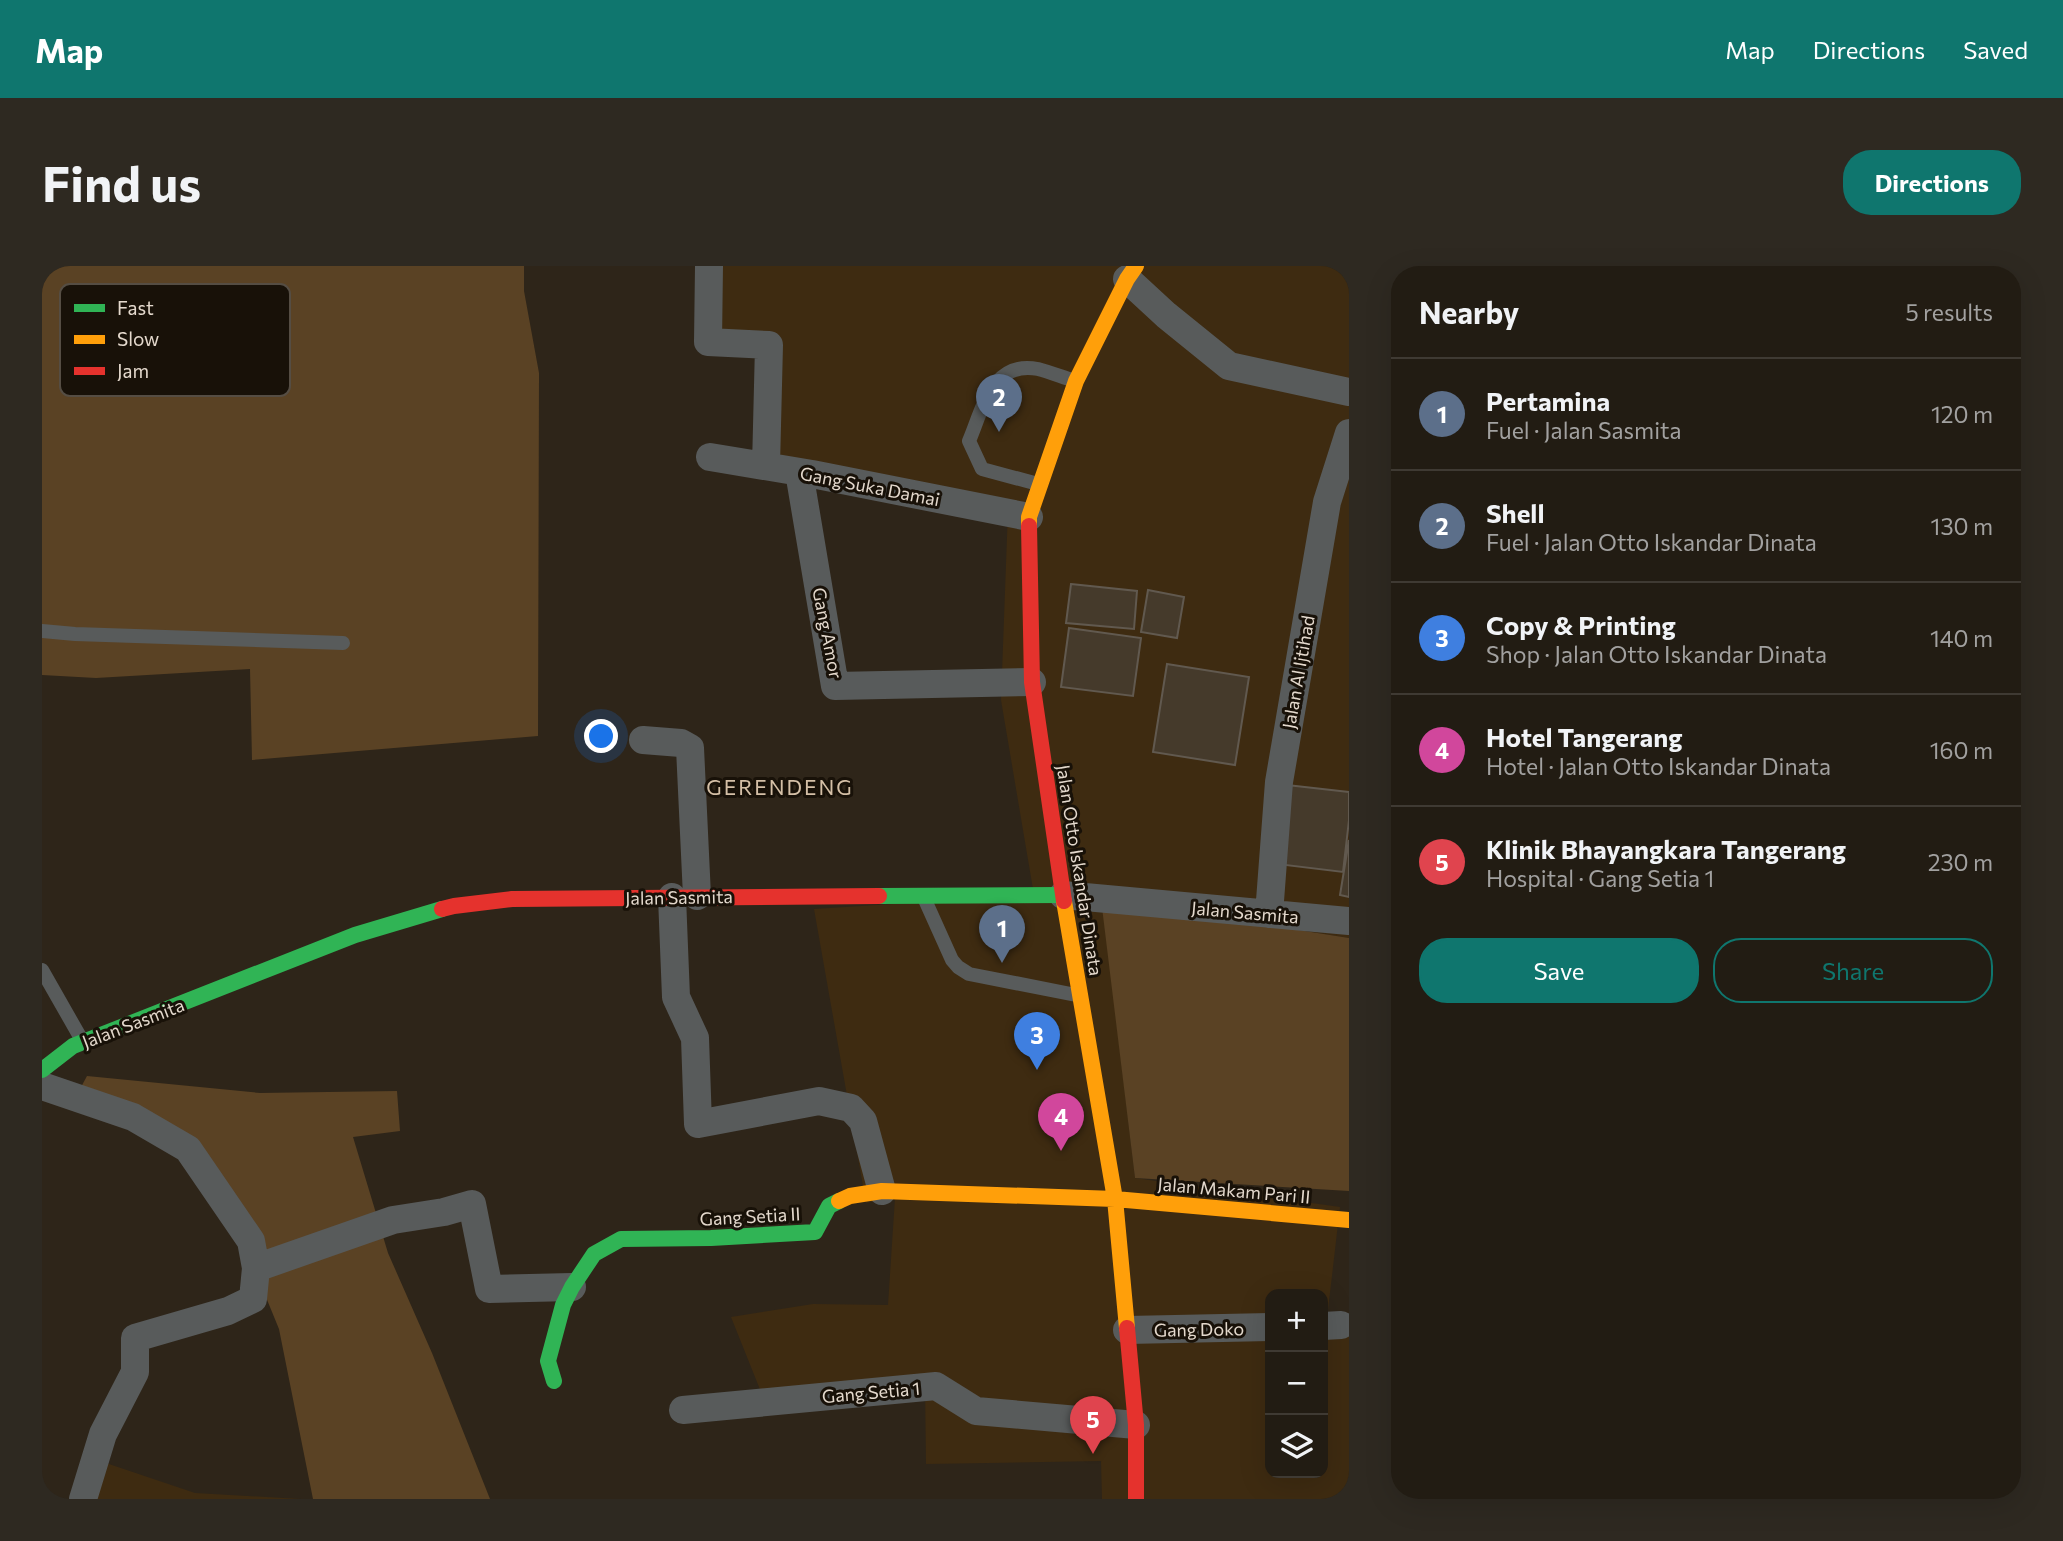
<!DOCTYPE html>
<html lang="en">
<head>
<meta charset="utf-8">
<style>
  :root { --surface:#221c13; --page:#2e2921; --text:#f1f3f6; --muted:#a2a1a0; --line:#3f3a33; --accent:#0f766e }
  body { margin:0; font-family:Commissioner,sans-serif; background:var(--page); color:var(--text) }
  .controls { position:absolute; right:21px; bottom:21px; display:grid; overflow:hidden; border-radius:14px; box-shadow:0 7px 28px #0002 }
  .controls button { width:63px; height:63px; display:grid; place-items:center; padding:0; border:0; border-bottom:2px solid var(--line); background:var(--surface); color:var(--text); font:35px sans-serif }
  .you { position:absolute; left:560px; top:471px; width:24px; height:24px; margin:-18px; border:5px solid #fff; border-radius:50%; background:#1a73e8; box-shadow:0 0 0 10px #1a73e833 }
  .badge { display:grid; place-items:center; width:46px; height:46px; border-radius:50%; background:var(--accent); color:#fff; font-size:23px; font-weight:700 }
  .pin { position:absolute; translate:-50% -58px; filter:drop-shadow(0 2px 4px #0008) }
  .pin::after { content:''; position:absolute; top:37px; width:24px; height:21px; background:inherit; clip-path:polygon(0 0,100% 0,50% 100%) }
  .list { margin:0; padding:0; list-style:none }
  h2 { display:flex; justify-content:space-between; align-items:center; height:91px; margin:0; padding:0 28px; font-size:30px }
  h2 small { font-size:23px; font-weight:400; color:var(--muted) }
  .list li { display:grid; grid-template-columns:46px 1fr auto; gap:21px; align-items:center; box-sizing:border-box; height:112px; padding:0 28px; border-top:2px solid var(--line) }
  .list b { display:block; font-size:26px; white-space:nowrap }
  .list p { margin:0; font-size:23px; white-space:nowrap; color:var(--muted) }
  .list em { font-size:23px; font-style:normal; color:var(--muted) }
  .actions { display:flex; gap:14px; padding:21px 28px }
  .actions a { flex:1; padding:16px 0; border:2px solid var(--accent); border-radius:28px; text-align:center; font-size:24px; color:var(--accent) }
  .actions .main { background:var(--accent); color:#fff }
  .icon { flex:none; width:38px; height:38px; fill:none; stroke:currentColor; stroke-width:2; stroke-linecap:round; stroke-linejoin:round }
  .map { position:relative; flex:none; width:1307px; height:1233px; overflow:hidden; border-radius:28px }
  header { display:flex; align-items:center; gap:42px; box-sizing:border-box; height:98px; padding:0 35px; background:var(--accent); color:#fff }
  header strong { font-size:33px }
  nav { display:flex; gap:38px; margin-inline-start:auto; font-size:24px }
  .intro { display:flex; align-items:center; justify-content:space-between; box-sizing:border-box; height:168px; padding:0 42px }
  h1 { margin:0; font-size:49px }
  .button { padding:18px 32px; border-radius:28px; background:var(--accent); color:#fff; font-size:24px; font-weight:700 }
  main { display:flex; gap:42px; padding:0 42px }
  aside { flex:1; background:var(--surface); border-radius:28px; box-shadow:0 7px 28px #0002 }
  .map>svg:first-child { display:block }
</style>
</head>
<body>
<header>
<strong>Map</strong>
<nav><a>Map</a><a>Directions</a><a>Saved</a></nav>
</header>
<div class="intro"><h1>Find us</h1><a class="button">Directions</a></div>
<main>
<div class="map">
<svg width="1307" height="1233" viewBox="0 0 1307 1233">
  <rect width="100%" height="100%" fill="#2e2519"/>
  <path fill="#3e2b11" fill-rule="evenodd" d="M682,0H1307V672L1060,633L1093,912L1298,941L1284,1061L1307,1066V1233H1060L1059,1195L884,1198L883,1118L723,1136L689,1051L771,1038L846,1039L853,932L824,937L772,643L992,629L959,434L966,244L727,199L737,80L670,73L663,3ZM1228,1028H1281V1207H1228Z
    M55,1194L153,1227L259,1233H39Z"/>
  <path fill="#5a4224" d="M0,0H482V25L497,107L496,470L210,494L208,403L54,412L0,409Z
    M1059,633L1307,672V925L1093,912Z
    M45,810L218,827L355,825L358,865L311,871L346,987L390,1087L448,1233H271L237,1063L194,958L145,891L32,834Z"/>
  <path fill="#453a2b" stroke="#61594f" stroke-width="2" d="M1029,318L1095,325L1092,363L1024,357Z
    M1106,324L1142,331L1135,372L1099,366Z
    M1027,362L1099,372L1091,430L1019,421Z
    M1125,398L1207,411L1193,499L1111,486Z
    M1245,519L1307,526V554L1301,606L1235,598Z
    M1307,574V631L1298,629Z"/>
  <g fill="none" stroke-linecap="round" stroke-linejoin="round">
    <path stroke="#585b5b" stroke-width="14" d="M996,218L940,203L927,175C941,142 950,94 996,103C1008,106 1020,111 1033,115
      M0,365L33,368L301,377
      M883,634L910,694L916,701L927,708L1034,729
      M0,704L41,776"/>
    <path stroke="#585b5b" stroke-width="28" d="M667,0L666,76L727,79L724,200
      M1085,13L1124,49L1187,100L1307,126
      M668,191L770,208L987,251
      M757,206L793,420L990,416
      M601,474L639,477L648,482L655,630
      M1021,629L1307,655
      M630,631L634,731L653,772L656,858L777,835L809,842L821,855L840,925
      M1227,648L1237,516L1285,236L1307,167
      M0,820L91,851L146,883L209,975L214,1002L211,1033L186,1045L93,1072V1106L61,1168L41,1233
      M214,1002L351,954L402,946L430,938L447,1023L530,1021
      M1281,1060L1299,1059
      M1085,1064L1228,1061
      M641,1144L894,1120L934,1145L1094,1159"/>
    <path stroke="#30b455" stroke-width="16" d="M837,630L1021,629
      M0,804L31,780L313,669L400,643
      M512,1115L506,1095L521,1039L530,1021L552,988L579,973L669,972L773,966L787,940L797,935"/>
    <path stroke="#ff9f0a" stroke-width="16" d="M987,260V251L1034,115L1085,13L1094,0
      M1022,635L1073,933L1085,1062
      M797,935L808,930L840,925L1073,933L1307,954"/>
    <path stroke="#e5322d" stroke-width="16" d="M987,260L990,416L1022,635
      M400,643L412,640L470,633L837,630
      M1085,1062L1094,1159V1233"/>
  </g>
  <g text-anchor="middle" dominant-baseline="central" stroke-width="6" stroke-linejoin="round" paint-order="stroke">
    <g font-size="18" fill="#e4d9cd" stroke="#181108">
      <text transform="translate(828 220) rotate(11)">Gang Suka Damai</text>
      <text transform="translate(786 367) rotate(79)">Gang Amor</text>
      <text transform="translate(1256 406) rotate(-80)">Jalan Al Ijtihad</text>
      <text transform="translate(1038 604) rotate(81)">Jalan Otto Iskandar Dinata</text>
      <text transform="translate(637 631) rotate(-1)">Jalan Sasmita</text>
      <text transform="translate(1203 646) rotate(5)">Jalan Sasmita</text>
      <text transform="translate(91 757) rotate(-21)">Jalan Sasmita</text>
      <text transform="translate(1192 924) rotate(5)">Jalan Makam Pari II</text>
      <text transform="translate(708 950) rotate(-3)">Gang Setia II</text>
      <text transform="translate(1157 1063) rotate(-1)">Gang Doko</text>
      <text transform="translate(829 1126) rotate(-5)">Gang Setia 1</text>
    </g>
    <g font-size="21" letter-spacing="2" fill="#d4bfa6" stroke="#181108">
      <text x="738" y="520">GERENDENG</text>
    </g>
  </g>
  <rect x="18" y="18" width="230" height="112" rx="10" fill="#181108" stroke="#554d43" stroke-width="2"/>
  <rect x="32" y="38" width="31" height="8" fill="#30b455"/>
  <rect x="32" y="69" width="31" height="9" fill="#ff9f0a"/>
  <rect x="32" y="101" width="31" height="8" fill="#e5322d"/>
  <g font-size="19" fill="#e4d9cd">
    <text x="75" y="49">Fast</text>
    <text x="75" y="80">Slow</text>
    <text x="75" y="112">Jam</text>
  </g>
</svg>
<div class="controls">
<button>+</button>
<button>−</button>
<button><svg class="icon" aria-label="layers" viewBox="0 0 24 24"><path d="M12 4l9 5-9 5-9-5zM3 14l9 5 9-5"/></svg></button>
</div>
<div class="you"></div>
<div class="pin badge" style="left:960px;top:697px;background:#5c6f8a">1</div>
<div class="pin badge" style="left:957px;top:166px;background:#5c6f8a">2</div>
<div class="pin badge" style="left:995px;top:804px;background:#3f7fe0">3</div>
<div class="pin badge" style="left:1019px;top:885px;background:#d1479c">4</div>
<div class="pin badge" style="left:1051px;top:1188px;background:#e0444e">5</div>
</div>
<aside>
<h2>Nearby<small>5 results</small></h2>
<ul class="list">
<li><span class="badge" style="background:#5c6f8a">1</span><div><b>Pertamina</b><p>Fuel · Jalan Sasmita</p></div><em>120 m</em></li>
<li><span class="badge" style="background:#5c6f8a">2</span><div><b>Shell</b><p>Fuel · Jalan Otto Iskandar Dinata</p></div><em>130 m</em></li>
<li><span class="badge" style="background:#3f7fe0">3</span><div><b>Copy &amp; Printing</b><p>Shop · Jalan Otto Iskandar Dinata</p></div><em>140 m</em></li>
<li><span class="badge" style="background:#d1479c">4</span><div><b>Hotel Tangerang</b><p>Hotel · Jalan Otto Iskandar Dinata</p></div><em>160 m</em></li>
<li><span class="badge" style="background:#e0444e">5</span><div><b>Klinik Bhayangkara Tangerang</b><p>Hospital · Gang Setia 1</p></div><em>230 m</em></li>
</ul>
<div class="actions"><a class="main">Save</a><a>Share</a></div>
</aside>
</main>
</body>
</html>
